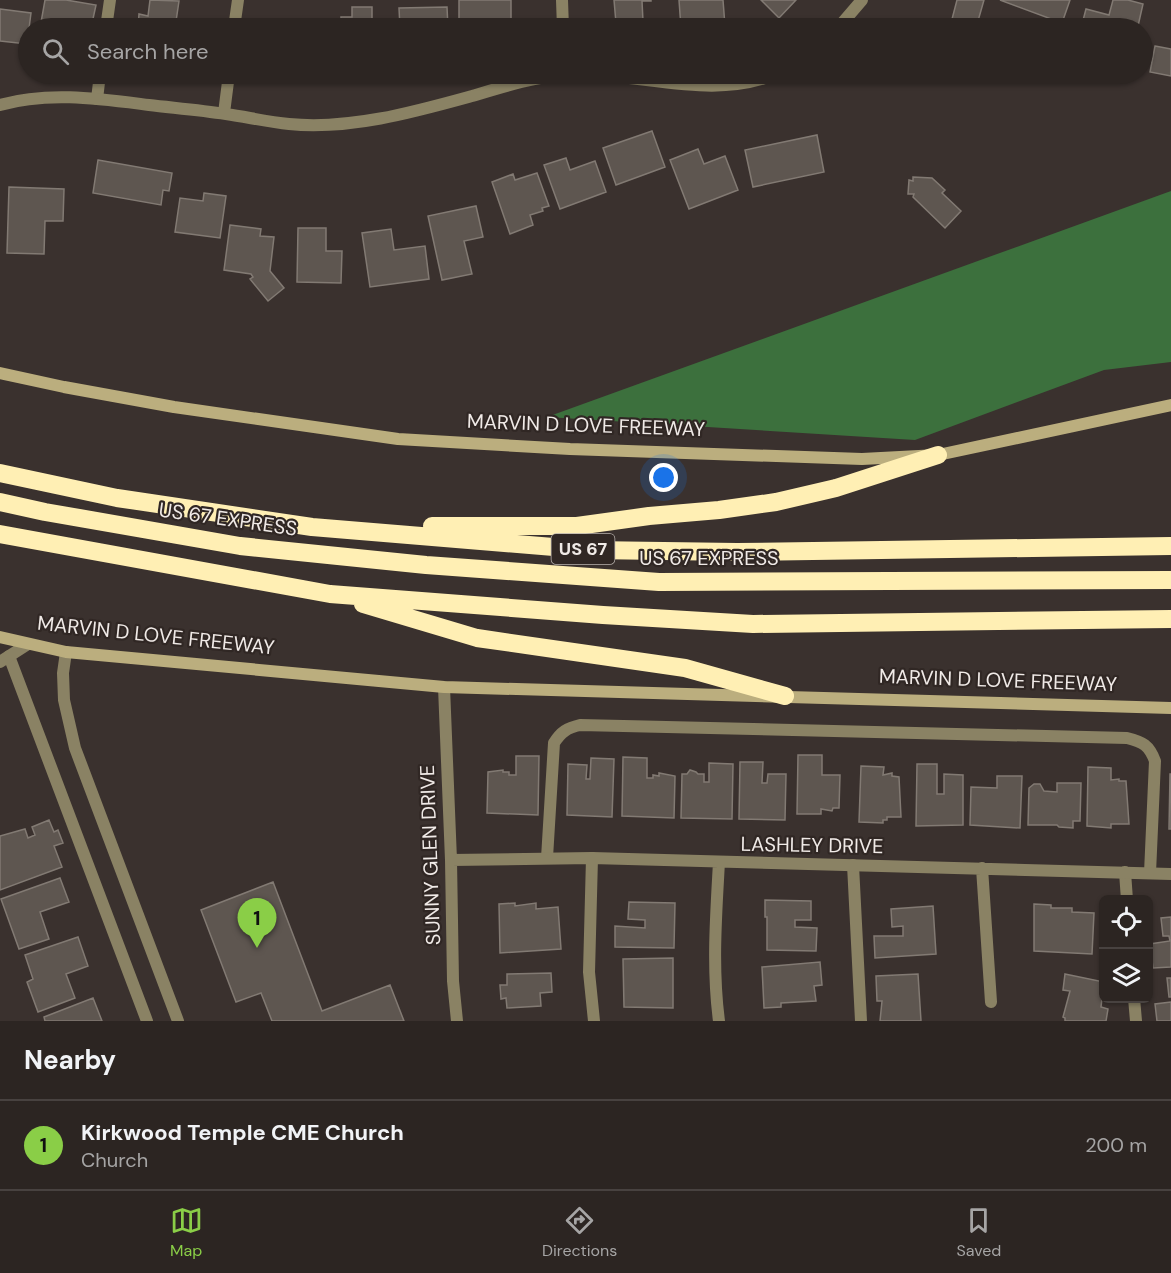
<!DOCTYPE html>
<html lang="en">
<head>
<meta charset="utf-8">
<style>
  :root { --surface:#2c2522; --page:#38312f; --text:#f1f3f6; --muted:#a6a5a5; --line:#484240; --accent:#8ace47 }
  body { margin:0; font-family:"DM Sans",sans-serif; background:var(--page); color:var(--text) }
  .controls { position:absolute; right:18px; bottom:18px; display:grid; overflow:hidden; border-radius:9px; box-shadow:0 2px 4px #0004 }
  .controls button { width:54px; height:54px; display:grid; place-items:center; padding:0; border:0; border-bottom:2px solid var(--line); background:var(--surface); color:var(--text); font:30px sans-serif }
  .you { position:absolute; left:664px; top:478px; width:21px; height:21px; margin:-15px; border:4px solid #fff; border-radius:50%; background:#1a73e8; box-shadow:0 0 0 9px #1a73e833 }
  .badge { display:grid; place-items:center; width:39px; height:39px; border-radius:50%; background:var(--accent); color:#111; font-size:20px; font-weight:700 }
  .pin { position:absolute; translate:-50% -50px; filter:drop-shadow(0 2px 3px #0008) }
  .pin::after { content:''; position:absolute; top:32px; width:21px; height:18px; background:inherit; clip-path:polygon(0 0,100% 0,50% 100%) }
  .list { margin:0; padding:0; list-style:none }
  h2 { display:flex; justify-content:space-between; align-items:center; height:78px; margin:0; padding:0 24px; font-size:26px }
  h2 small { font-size:20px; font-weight:400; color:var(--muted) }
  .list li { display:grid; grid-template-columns:39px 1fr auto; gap:18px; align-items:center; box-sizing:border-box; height:90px; padding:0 24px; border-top:2px solid var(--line) }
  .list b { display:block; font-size:22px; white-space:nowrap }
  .list p { margin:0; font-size:20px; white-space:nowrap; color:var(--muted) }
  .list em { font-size:20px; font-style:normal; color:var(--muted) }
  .icon { flex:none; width:33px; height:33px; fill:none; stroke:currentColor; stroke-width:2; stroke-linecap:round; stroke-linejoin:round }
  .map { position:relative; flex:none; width:1171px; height:1021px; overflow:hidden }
  .search { position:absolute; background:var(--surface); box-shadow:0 2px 4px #0004; left:18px; right:18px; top:18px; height:66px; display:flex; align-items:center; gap:15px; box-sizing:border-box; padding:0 21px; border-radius:33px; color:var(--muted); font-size:22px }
  .sheet { height:168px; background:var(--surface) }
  nav { display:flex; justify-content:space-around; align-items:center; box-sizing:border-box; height:84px; border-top:2px solid var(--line); background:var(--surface); font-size:16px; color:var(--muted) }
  nav a { display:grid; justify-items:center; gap:3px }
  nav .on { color:var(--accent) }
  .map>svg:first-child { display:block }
</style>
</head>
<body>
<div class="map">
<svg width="1171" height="1021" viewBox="0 0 1171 1021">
  <rect width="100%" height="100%" fill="#3a312e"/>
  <path fill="#3c703d" d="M1171,191V362L1104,370L915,440L547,417Z"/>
  <path fill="#5e5650" stroke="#827a73" stroke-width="1.5" d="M45,0H66L96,5L91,28H40Z
    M150,0L179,1L175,28H138L139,14L148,16Z
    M459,0H511V28H459Z
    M614,0H651V1H642L643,21L616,23Z
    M679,0H723L725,26L681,28Z
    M761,0H796L779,18Z
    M957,0H984L976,28L951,23Z
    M1000,0H1070L1062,23Z
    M1113,0H1128L1143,4L1138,26L1120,22L1118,28H1081L1086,9L1109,15Z
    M352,7H372V28H341V17H352Z
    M447,7L448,28H400L399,8Z
    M0,9L31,13L27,44L0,41Z
    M1155,46L1171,49V76L1150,72Z
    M652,131L665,167L616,185L603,148Z
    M817,135L824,172L753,187L745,150Z
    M698,149L704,164L725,156L738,190L689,209L670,160Z
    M566,158L570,170L595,161L606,192L560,209L544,165Z
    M98,160L172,173L169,191L163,190L161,205L93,193Z
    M537,173L549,206L542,208L543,211L530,215L533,225L510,234L492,182L513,174L515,180Z
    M913,177L932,178L945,190L942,193L961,211L945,228L913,197L914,194H908L909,180L913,181Z
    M9,187L64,189L63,221H45L44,254L7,253Z
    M204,193L226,196L220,238L175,232L180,198L203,201Z
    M476,206L483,237L464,241L472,274L442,280L428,216Z
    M230,225L261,229L260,236L274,237L270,271L284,288L268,301L250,279L253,277L251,274L224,270Z
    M298,228H326V251H342L341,283L297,282Z
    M391,229L394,250L425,246L429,279L370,287L362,233Z
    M798,755H822V775H840L839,808H833L832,811L821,809V814H797Z
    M516,756H539L538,815L487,813L488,772L503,770V772H509V775H516Z
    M623,757L647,758V778H653V775L659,776V773L675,776L674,818L622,816Z
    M591,758L614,759L612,817L567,815L568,764L587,765L586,779H590Z
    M740,762H763L762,783H767L768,774H786L785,820L739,819Z
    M709,763L733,764L732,819L681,818L682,774H687L690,770L696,772L698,774H704V782H709Z
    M917,764H937V794H944V774L963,775V825L916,826Z
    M861,766L884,767L883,775L892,773V776L899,777L901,817H887V820H883V823L859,822Z
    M1088,767L1111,768V780L1119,779V781H1126L1129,824H1111V828L1087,826Z
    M1170,774H1171V829H1169Z
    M997,776H1022L1020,828L970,825L971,787L997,788Z
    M1057,783H1081L1080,821H1073V828L1059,827L1057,825H1028L1029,788L1034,784H1040L1044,791L1057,792Z
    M49,820L54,832L58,830L63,843L54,846L62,867L0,890V836L25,829L28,838L35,835L32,827Z
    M60,878L69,902L40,912L49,939L19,949L1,899Z
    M273,882L322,1011L390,985L404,1021H272L261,993L236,1002L201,910Z
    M765,900L811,901V920H795V927L817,928L816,951L767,950V917H765Z
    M629,902L675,903L674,948L615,947V926L645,928V920L628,919Z
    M515,903V906L536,903V909L558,907L561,949L500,953L499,904Z
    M1034,904L1051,905V908H1072V912L1094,913L1092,954L1034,951Z
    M933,906L936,954L875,958L874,936H903V926L892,927L891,909Z
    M1171,917V967L1153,968L1150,944L1170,941L1169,936H1163L1161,918Z
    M78,937L88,966L66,974L75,998L38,1012L27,982L33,979L25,955Z
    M673,958V1008L624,1007L623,959Z
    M820,962L822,985L814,986L816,1001L781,1003V1007L764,1008L762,967Z
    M551,973L552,992L540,993L541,1006L507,1008L506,998L501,999L500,985H507V974Z
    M918,974L921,1021H880L882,1001H877L876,976Z
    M1065,974L1104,982L1101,1007L1108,1009L1106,1021H1065V1018L1063,1017L1070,991L1063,990Z
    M1167,978H1171V997H1169Z
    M93,998L102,1021H45L44,1017Z
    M1171,1002V1021H1157L1155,1004Z"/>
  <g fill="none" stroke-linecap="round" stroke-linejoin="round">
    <path stroke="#8a8264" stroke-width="12" d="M106,28L110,0
      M97,99L100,74
      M66,652L63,673L64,700L75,748L178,1021
      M9,656L147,1021
      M547,858L554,743C561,732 567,728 580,725L1127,738C1143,742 1149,745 1155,761L1150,873
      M592,858L589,972L594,1021
      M853,865L861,1021
      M1125,872L1127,900
      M1134,998L1136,1021"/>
    <path stroke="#8a8264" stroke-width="12" d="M562,0L563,28
      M234,28L238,0
      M838,28L862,0
      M0,105C48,91 101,99 149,105C175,108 200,110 226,114C247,117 268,122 289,124C350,130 414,112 472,96C502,87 533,77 565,75C636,70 708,102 776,74
      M224,113L229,74
      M0,662L28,644
      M444,687L451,860L453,981L457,1021
      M451,860L592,858L1171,874
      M719,862C716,916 712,968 719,1021
      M982,868L991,1002"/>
    <path stroke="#bbae7e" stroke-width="12" d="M0,373L64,387L174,407L398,439L570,449L862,459L938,455L1171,405
      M0,637L66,652L444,687L1171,708"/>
    <path stroke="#ffefb4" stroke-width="18" d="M0,473L117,498L312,527L590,550L737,552L1171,546
      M0,502L45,512L240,546L426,565L659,582L1171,580
      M432,526H577L649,516L719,510L776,502L836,488L938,455
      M0,534L330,594L603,615L753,624L1171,619
      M363,604L477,638L685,668L785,696"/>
  </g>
  <g text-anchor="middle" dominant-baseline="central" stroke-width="4.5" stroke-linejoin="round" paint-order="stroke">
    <rect fill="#302724" stroke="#b6b0ac" stroke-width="1.5" x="551.5" y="534" width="63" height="30" rx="4.5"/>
    <g font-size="18" font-weight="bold" fill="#f0eae7">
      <text x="583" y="549">US 67</text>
    </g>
    <g font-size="20" fill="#f0eae7" stroke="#302724">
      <text transform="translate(586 425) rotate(2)">MARVIN D LOVE FREEWAY</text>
      <text transform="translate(228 519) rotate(8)">US 67 EXPRESS</text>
      <text x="709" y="558">US 67 EXPRESS</text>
      <text transform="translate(156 635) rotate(6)">MARVIN D LOVE FREEWAY</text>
      <text transform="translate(998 680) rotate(2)">MARVIN D LOVE FREEWAY</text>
      <text transform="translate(812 845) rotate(1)">LASHLEY DRIVE</text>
      <text transform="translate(430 855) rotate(-92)">SUNNY GLEN DRIVE</text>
    </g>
  </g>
</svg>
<div class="controls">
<button><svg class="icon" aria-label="locate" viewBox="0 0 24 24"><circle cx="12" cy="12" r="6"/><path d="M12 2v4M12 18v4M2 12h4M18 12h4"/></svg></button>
<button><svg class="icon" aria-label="layers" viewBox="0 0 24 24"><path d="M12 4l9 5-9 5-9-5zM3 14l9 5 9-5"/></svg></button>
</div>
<div class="you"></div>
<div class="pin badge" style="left:257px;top:948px">1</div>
<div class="search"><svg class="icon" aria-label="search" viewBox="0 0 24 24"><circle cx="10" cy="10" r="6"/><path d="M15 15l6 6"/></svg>Search here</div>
</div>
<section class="sheet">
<h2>Nearby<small></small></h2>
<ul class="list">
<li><span class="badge">1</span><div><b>Kirkwood Temple CME Church</b><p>Church</p></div><em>200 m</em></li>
</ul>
</section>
<nav>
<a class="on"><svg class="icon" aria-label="map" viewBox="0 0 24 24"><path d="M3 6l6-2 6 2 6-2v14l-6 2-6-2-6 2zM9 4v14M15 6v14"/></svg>Map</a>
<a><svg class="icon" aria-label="directions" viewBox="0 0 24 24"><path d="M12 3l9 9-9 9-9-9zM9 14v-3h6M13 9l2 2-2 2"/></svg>Directions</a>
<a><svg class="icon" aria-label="saved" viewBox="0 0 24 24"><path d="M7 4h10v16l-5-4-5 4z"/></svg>Saved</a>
</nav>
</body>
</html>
